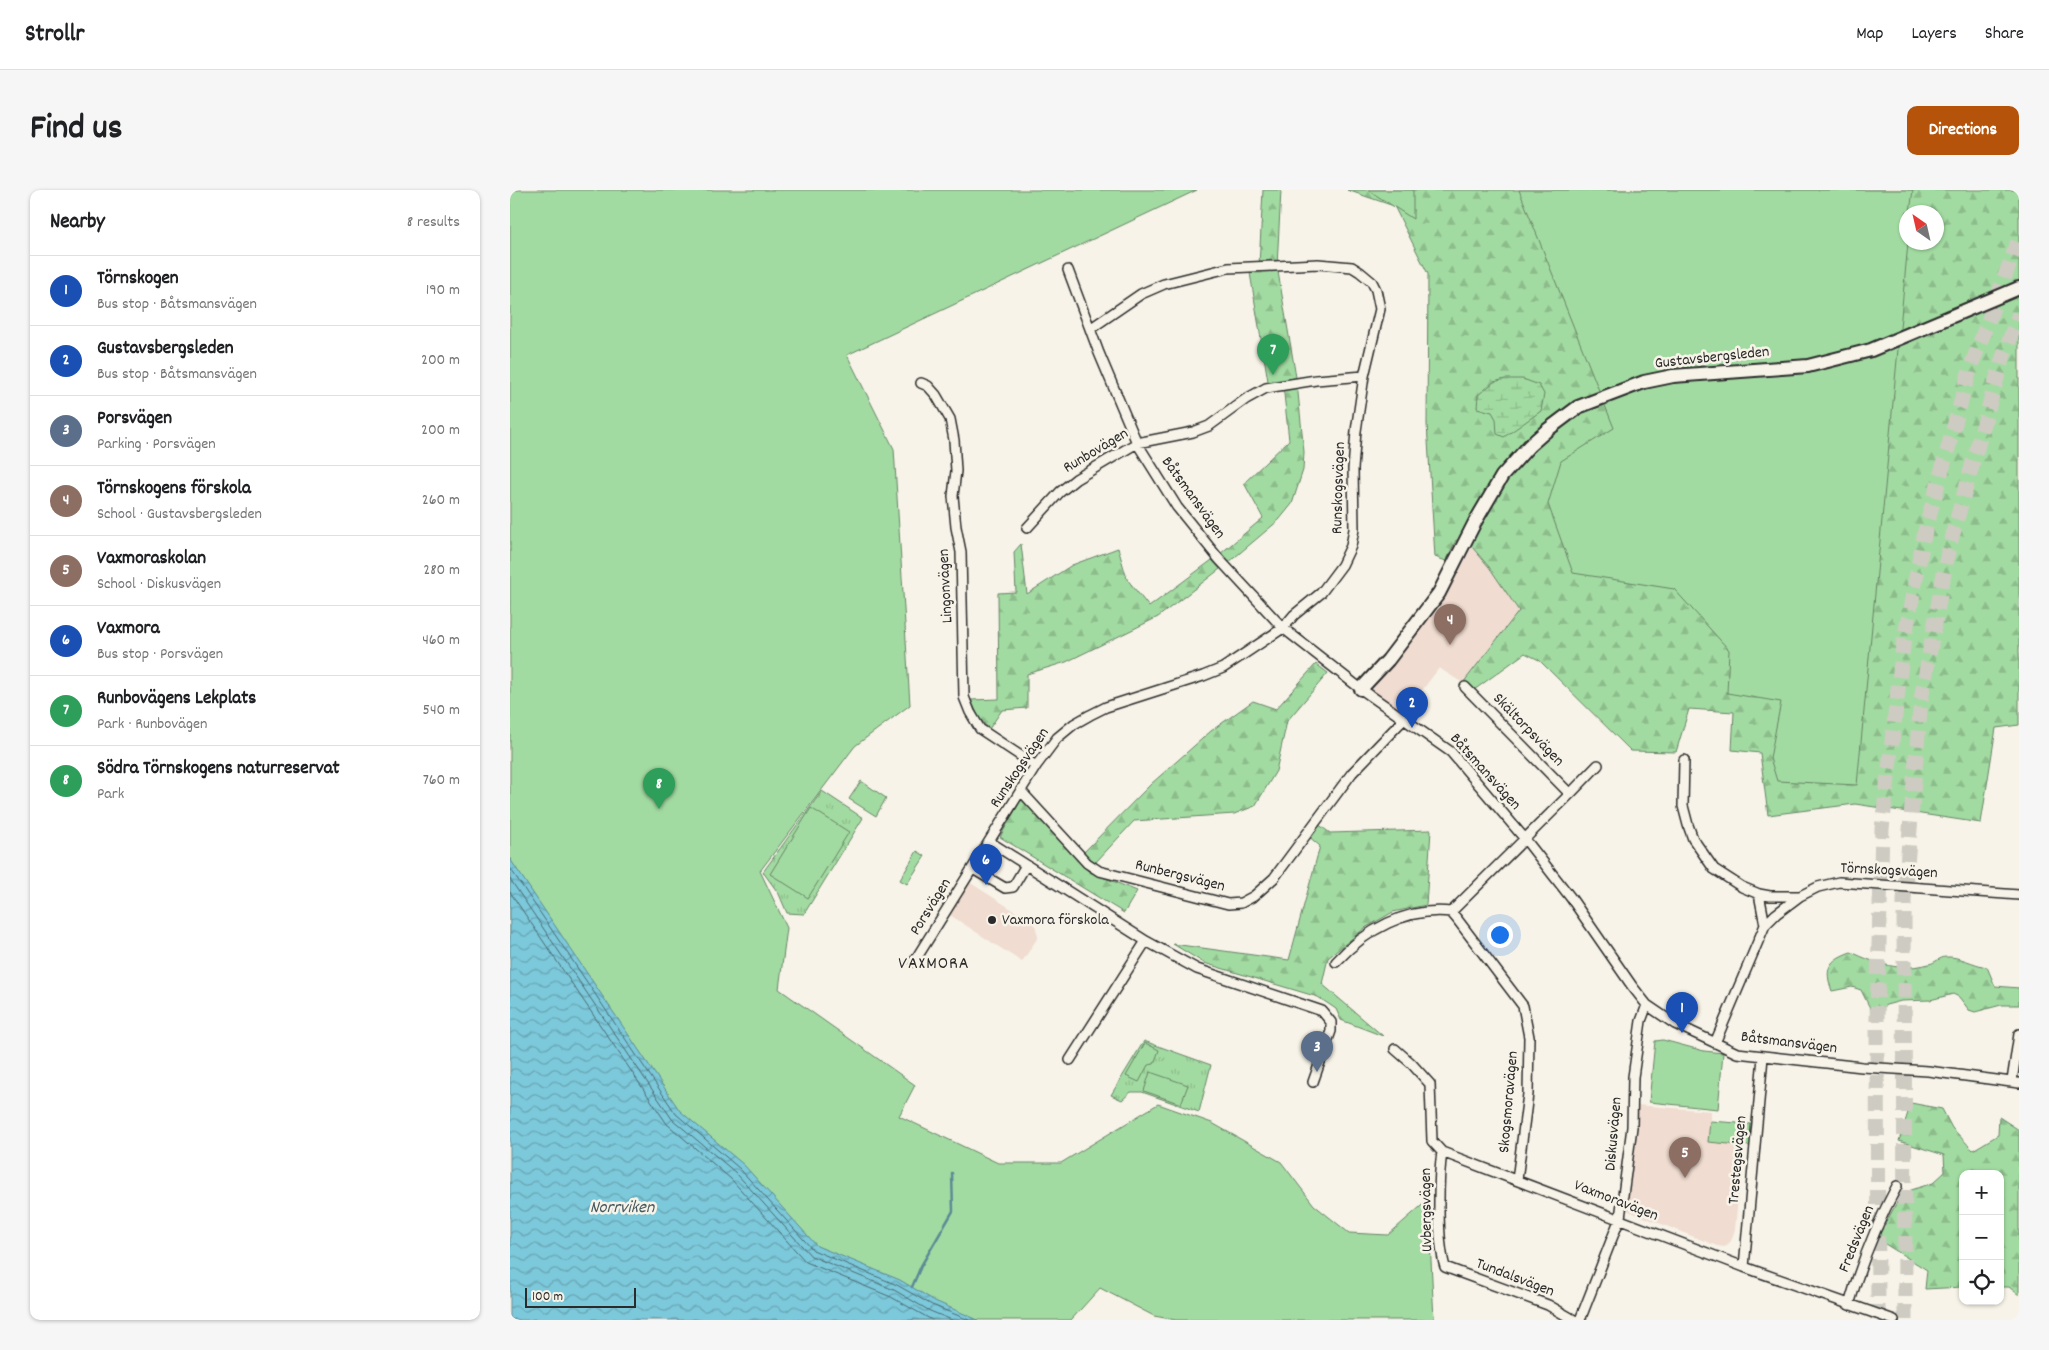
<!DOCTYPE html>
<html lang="en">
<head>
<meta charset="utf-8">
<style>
  :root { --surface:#fff; --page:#f6f6f6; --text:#202124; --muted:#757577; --line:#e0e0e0; --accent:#b45309 }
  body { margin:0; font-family:Dekko,sans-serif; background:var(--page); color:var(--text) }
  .controls { position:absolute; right:15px; bottom:15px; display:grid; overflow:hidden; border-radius:10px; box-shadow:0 1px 4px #0004 }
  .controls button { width:45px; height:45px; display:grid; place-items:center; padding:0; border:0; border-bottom:1px solid var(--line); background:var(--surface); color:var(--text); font:25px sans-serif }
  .compass { position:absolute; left:1389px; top:15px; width:45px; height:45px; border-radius:50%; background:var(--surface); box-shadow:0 1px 4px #0004; rotate:326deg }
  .scale { position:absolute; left:15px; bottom:12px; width:111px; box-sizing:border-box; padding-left:5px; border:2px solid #2b2b2b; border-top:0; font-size:14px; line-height:18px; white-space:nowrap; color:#2b2b2b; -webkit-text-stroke:4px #f7f3e8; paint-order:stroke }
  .you { position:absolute; left:989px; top:744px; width:18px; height:18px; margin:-12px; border:4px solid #fff; border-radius:50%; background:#1a73e8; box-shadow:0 0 0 8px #1a73e833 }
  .badge { display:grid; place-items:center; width:32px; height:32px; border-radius:50%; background:var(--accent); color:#fff; font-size:16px; font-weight:700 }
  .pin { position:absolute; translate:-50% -41px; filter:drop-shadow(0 1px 2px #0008) }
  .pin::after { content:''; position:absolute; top:26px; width:18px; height:15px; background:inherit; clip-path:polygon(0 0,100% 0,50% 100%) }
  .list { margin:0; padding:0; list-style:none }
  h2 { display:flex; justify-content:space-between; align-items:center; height:65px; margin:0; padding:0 20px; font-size:21px }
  h2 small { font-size:16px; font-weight:400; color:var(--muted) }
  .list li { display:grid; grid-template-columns:32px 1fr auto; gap:15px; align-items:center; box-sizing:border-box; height:70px; padding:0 20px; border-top:1px solid var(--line) }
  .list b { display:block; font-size:19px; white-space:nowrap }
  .list p { margin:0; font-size:16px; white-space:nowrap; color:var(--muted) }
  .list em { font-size:16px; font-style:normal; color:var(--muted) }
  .icon { flex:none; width:28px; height:28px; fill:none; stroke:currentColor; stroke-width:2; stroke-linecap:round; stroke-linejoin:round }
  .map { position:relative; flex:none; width:1509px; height:1130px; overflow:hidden; border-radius:10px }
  header { display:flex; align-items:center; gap:30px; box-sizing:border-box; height:70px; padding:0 25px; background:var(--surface); border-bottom:1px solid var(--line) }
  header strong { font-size:24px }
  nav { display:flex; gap:28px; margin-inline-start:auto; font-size:18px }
  .intro { display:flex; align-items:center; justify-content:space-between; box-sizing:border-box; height:120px; padding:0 30px }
  h1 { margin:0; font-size:35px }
  .button { padding:12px 22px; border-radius:10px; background:var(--accent); color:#fff; font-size:18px; font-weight:700 }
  main { display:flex; gap:30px; padding:0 30px }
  aside { flex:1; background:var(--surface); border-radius:10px; box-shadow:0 1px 4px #0004 }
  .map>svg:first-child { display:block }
</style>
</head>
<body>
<header>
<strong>Strollr</strong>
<nav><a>Map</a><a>Layers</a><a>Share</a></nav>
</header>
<div class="intro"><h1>Find us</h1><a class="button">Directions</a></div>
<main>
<aside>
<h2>Nearby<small>8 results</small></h2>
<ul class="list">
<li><span class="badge" style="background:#1a4fb4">1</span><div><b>Törnskogen</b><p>Bus stop · Båtsmansvägen</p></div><em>190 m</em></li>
<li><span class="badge" style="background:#1a4fb4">2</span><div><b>Gustavsbergsleden</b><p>Bus stop · Båtsmansvägen</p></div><em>200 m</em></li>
<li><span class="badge" style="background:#5c6f8a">3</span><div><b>Porsvägen</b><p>Parking · Porsvägen</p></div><em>200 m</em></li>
<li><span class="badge" style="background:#8d6e63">4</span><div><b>Törnskogens förskola</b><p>School · Gustavsbergsleden</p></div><em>260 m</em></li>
<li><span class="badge" style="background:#8d6e63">5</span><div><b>Vaxmoraskolan</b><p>School · Diskusvägen</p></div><em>280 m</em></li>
<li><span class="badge" style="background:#1a4fb4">6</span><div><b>Vaxmora</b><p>Bus stop · Porsvägen</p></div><em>460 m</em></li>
<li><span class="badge" style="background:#2e9e5b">7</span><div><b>Runbovägens Lekplats</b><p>Park · Runbovägen</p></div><em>540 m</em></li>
<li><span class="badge" style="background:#2e9e5b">8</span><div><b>Södra Törnskogens naturreservat</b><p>Park</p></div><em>760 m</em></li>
</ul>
</aside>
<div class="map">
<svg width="1509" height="1130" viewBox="0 0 1509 1130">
  <defs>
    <pattern id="grass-tufts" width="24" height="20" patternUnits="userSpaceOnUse" patternTransform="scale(1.25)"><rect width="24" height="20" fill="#a2dba1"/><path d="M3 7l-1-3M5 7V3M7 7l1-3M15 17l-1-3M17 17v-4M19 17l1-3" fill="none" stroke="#8cbc8b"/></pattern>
    <pattern id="forest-firs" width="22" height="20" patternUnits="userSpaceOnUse" patternTransform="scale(1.25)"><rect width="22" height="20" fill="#a2dba1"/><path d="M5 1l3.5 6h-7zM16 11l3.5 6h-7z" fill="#8cbc8b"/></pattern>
    <pattern id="wetland-marsh" width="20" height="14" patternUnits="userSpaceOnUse" patternTransform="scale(1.25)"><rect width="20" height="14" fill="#a2dba1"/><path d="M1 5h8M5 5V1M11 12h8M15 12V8" fill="none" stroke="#8cbc8b"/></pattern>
    <pattern id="water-waves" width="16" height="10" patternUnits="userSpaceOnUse" patternTransform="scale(1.25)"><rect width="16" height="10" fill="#7cc9db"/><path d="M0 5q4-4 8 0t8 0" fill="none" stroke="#66a3b2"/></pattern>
  </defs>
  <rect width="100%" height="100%" fill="#f7f3e8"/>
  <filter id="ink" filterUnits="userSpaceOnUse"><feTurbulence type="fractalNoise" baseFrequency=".02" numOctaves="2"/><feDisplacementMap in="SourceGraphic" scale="10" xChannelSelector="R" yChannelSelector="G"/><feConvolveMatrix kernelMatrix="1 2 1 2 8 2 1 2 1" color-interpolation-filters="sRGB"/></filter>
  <g filter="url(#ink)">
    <path fill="#f0dcd0" d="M962,357L979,377L1009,421L953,493L929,478L895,523L862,500L934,409Z
      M459,692L525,734L528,747L512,772L440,725Z
      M1126,915L1201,921L1198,952L1233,955L1225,1039L1221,1051L1215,1057L1207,1056L1116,1020Z"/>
    <path fill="url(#grass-tufts)" stroke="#668366" d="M312,601L353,628L294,724L277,723L269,704L253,682Z
      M634,851L701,875L689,922L632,902H621L612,910L601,905Z"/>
    <path fill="url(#forest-firs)" stroke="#668366" fill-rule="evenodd" d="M753,0H771L767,76L787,193L794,262L793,280L782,314L769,330L718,373L710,364L753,328L734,293L779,250L773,195L759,197L739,77L749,76Z
      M837,0H1509V535L1486,538L1471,633L1345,614L1258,625L1250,563L1222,560L1224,522L1179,519L1166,562L1121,561L1029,470L1015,463L964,500L953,493L1009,421L979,377L962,357L946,350L936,371L925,367L917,234L918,84L884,16ZM1396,22H1426V52H1396Z
      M511,354L517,404L562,375L608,358L617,389L639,417L702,370L710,379L648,427L556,472L517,484V518L492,520L479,539L469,528L461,510L489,509L488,403L506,402L504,362Z
      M806,474L818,483L777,531L766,581L745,616L724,624L624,631L585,673L574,662L641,594L701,541L743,511L766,519Z
      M513,606L578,681L627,701L614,723L490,647Z
      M808,634L820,643L921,640L916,715L883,722L855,738L818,768L812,794L873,846L831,830L826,819L808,807L694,773L663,754L779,770L810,656L798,646Z
      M1341,762C1367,774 1389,782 1419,774C1425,773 1430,767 1436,767C1449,766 1464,775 1477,777L1485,796L1509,798V815H1491L1465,822L1459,820L1449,807L1443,804L1420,810L1391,811L1376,815L1367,821L1361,820L1351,800L1342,797L1322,801C1314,779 1318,770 1341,762Z
      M1401,913L1432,919L1442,938L1463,960L1488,945L1489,927L1509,940V1105L1499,1097H1490V984H1453V1097L1415,1099L1417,1080L1367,1049L1392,1003L1423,993L1435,982L1434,965L1389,951Z"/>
    <path fill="url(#wetland-marsh)" stroke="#668366" d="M995,189H1013L1029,195L1034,204L1031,221L994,247L987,244L986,229L982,222L967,218L968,205L984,192Z"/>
    <path fill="#a2dba1" stroke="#668366" d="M0,0H687L337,165L384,259L400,515L345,556L250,681L277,738L269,799L405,895L389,926L488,973H551L648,914L702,933L771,972L804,1015L839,1043L878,1045L918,1010L924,1130H666L644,1126L590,1098L561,1130H397L286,1087L0,749Z
      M858,0H903V29Z
      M1009,0H1403L1400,22H1396L1398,53L1347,595L1267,591L1260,568L1271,512L1217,503L1219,460L1164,399L1063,383L1038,314L1051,271L1104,238Z
      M351,591L376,608L366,626L339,609Z
      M301,618L339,642L298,708L260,684Z
      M407,661L415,666L397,694L390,690Z
      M1153,850L1194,861L1213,863L1208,919L1139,912L1145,851Z
      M635,853L649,860L644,874L638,875L629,892L616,886Z
      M640,882L678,895L671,914L634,901Z
      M1200,931L1241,934L1240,956L1198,952Z"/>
    <path fill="url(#water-waves)" stroke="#5c8a95" d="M0,669L170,921L234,975L307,1056L390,1090L425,1111L468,1130H0Z"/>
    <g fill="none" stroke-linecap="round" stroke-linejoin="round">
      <path stroke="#4b6a71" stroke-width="1" d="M0,678L166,924L230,979L303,1060L387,1095L422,1115L459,1130
        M0,689L162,929L226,983L301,1066L384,1100L420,1121L442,1130
        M0,702L157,934L221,989L296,1072L381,1107L422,1130"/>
      <path stroke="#5c8a95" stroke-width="2.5" d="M402,1097L411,1076L443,1021L442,983"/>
      <path stroke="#cecbc2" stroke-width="15" stroke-dasharray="15 8" stroke-linecap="butt" d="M1368,1130L1367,829L1372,639L1393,456L1415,341L1460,179L1509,49
        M1395,1130L1394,710L1411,510L1438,361L1492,170L1509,124"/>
      <defs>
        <path id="street" d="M558,80L589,163L627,253L667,317L709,369L773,438L851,499L941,562L1015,649L1061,708L1122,796L1137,815L1165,834L1227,863L1352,877L1418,881L1509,893
          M411,193L418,196L426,205L440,229L444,250L446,281L443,306L446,337L451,362L454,507L460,522L470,539L526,576
          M517,338L550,302L566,289L627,253L683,242L699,236L736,209L756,198L806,190L854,186
          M1174,570L1173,616L1178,635L1183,649L1204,679L1232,697L1249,704L1260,706H1290L1308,697L1329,692L1509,705
          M511,601L577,673L589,681L718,714L731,713L744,706L764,688L842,583L894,529
          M1060,604L1088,575
          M480,652L636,751L687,779L812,821L821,832V841L803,892
          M463,679L495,698L503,697L516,675
          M1249,704L1255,735
          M941,722L1060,604L955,497
          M404,772L526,576L547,548L564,534L580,525L596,517L693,486L713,478L773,438L784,425L811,403L832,375L841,356L844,339L843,279L846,241L854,186L870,119L866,100L862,92L850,82L842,77L808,74L718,78L654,94L631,104L580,139
          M826,772C855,740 897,717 941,722L947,729L1013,816L1019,847L1018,904L1007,990
          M1205,853L1255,735L1266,724L1290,706
          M885,859L901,873L920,894L922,951L932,962L1234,1077L1384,1130
          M560,870L636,751
          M1502,891L1509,844
          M932,962C928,989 927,1051 935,1077L1038,1115L1064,1130
          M1234,1077L1253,867
          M1339,1115C1351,1073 1366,1035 1387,996
          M1070,1130L1110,1028L1122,937L1123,887L1131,831L1137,815"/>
        <path id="secondary" d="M851,499L878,470L929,403L965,332L992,286L1019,256L1036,241L1068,217L1134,192L1163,186L1298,176L1361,160L1509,98"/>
      </defs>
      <use href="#street" stroke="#2b2b2b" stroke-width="12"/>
      <use href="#secondary" stroke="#2b2b2b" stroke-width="16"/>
      <use href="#street" stroke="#f7f3e8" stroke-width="9"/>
      <use href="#secondary" stroke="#f7f3e8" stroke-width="12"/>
    </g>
  </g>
  <circle fill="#2b2b2b" stroke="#f7f3e8" stroke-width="2" cx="482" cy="730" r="5"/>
  <g text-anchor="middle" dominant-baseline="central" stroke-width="5" stroke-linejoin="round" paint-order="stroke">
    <g font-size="16" fill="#2b2b2b" stroke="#f7f3e8">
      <text transform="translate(1202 168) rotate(-6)">Gustavsbergsleden</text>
      <text transform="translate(586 261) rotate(-31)">Runbovägen</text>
      <text transform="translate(829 298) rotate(-88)">Runskogsvägen</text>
      <text transform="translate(683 308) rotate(54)">Båtsmansvägen</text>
      <text transform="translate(436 396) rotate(-93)">Lingonvägen</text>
      <text transform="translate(1018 540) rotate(46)">Skältorpsvägen</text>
      <text transform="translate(510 578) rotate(-56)">Runskogsvägen</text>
      <text transform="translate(975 582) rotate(48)">Båtsmansvägen</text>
      <text transform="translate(1379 681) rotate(3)">Törnskogsvägen</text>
      <text transform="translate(670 686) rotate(14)">Runbergsvägen</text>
      <text transform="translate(421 717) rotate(-58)">Porsvägen</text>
      <text transform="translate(1279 853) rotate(7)">Båtsmansvägen</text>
      <text transform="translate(999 912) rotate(-85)">Skogsmoravägen</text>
      <text transform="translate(1104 944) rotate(-85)">Diskusvägen</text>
      <text transform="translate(1228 970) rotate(-85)">Trestegsvägen</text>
      <text transform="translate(1106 1011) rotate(21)">Vaxmoravägen</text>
      <text transform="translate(917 1020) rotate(-91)">Uvbergsvägen</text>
      <text transform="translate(1347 1049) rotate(-68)">Fredsvägen</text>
      <text transform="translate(1005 1088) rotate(21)">Tundalsvägen</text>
    </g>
    <g font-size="16" fill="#2b2b2b" stroke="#f7f3e8" text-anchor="start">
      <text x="492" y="730">Vaxmora förskola</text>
    </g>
    <g font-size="18" letter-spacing="1" fill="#2b2b2b" stroke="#f7f3e8">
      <text x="424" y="774">VAXMORA</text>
    </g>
    <g font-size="18" font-style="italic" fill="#435a60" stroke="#f7f3e8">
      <text x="112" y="1018">Norrviken</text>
    </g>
  </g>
</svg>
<div class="controls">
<button>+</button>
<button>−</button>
<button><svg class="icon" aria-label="locate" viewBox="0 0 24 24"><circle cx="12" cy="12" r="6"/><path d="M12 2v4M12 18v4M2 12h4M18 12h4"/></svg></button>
</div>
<svg class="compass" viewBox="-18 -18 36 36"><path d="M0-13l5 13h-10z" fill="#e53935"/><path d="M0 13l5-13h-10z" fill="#757577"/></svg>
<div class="scale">100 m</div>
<div class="you"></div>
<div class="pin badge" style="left:1172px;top:843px;background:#1a4fb4">1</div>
<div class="pin badge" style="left:902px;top:538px;background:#1a4fb4">2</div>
<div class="pin badge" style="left:807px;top:882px;background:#5c6f8a">3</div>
<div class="pin badge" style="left:940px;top:455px;background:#8d6e63">4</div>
<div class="pin badge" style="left:1175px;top:988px;background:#8d6e63">5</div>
<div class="pin badge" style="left:476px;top:695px;background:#1a4fb4">6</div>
<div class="pin badge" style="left:763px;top:185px;background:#2e9e5b">7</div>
<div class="pin badge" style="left:149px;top:619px;background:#2e9e5b">8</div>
</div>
</main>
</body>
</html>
